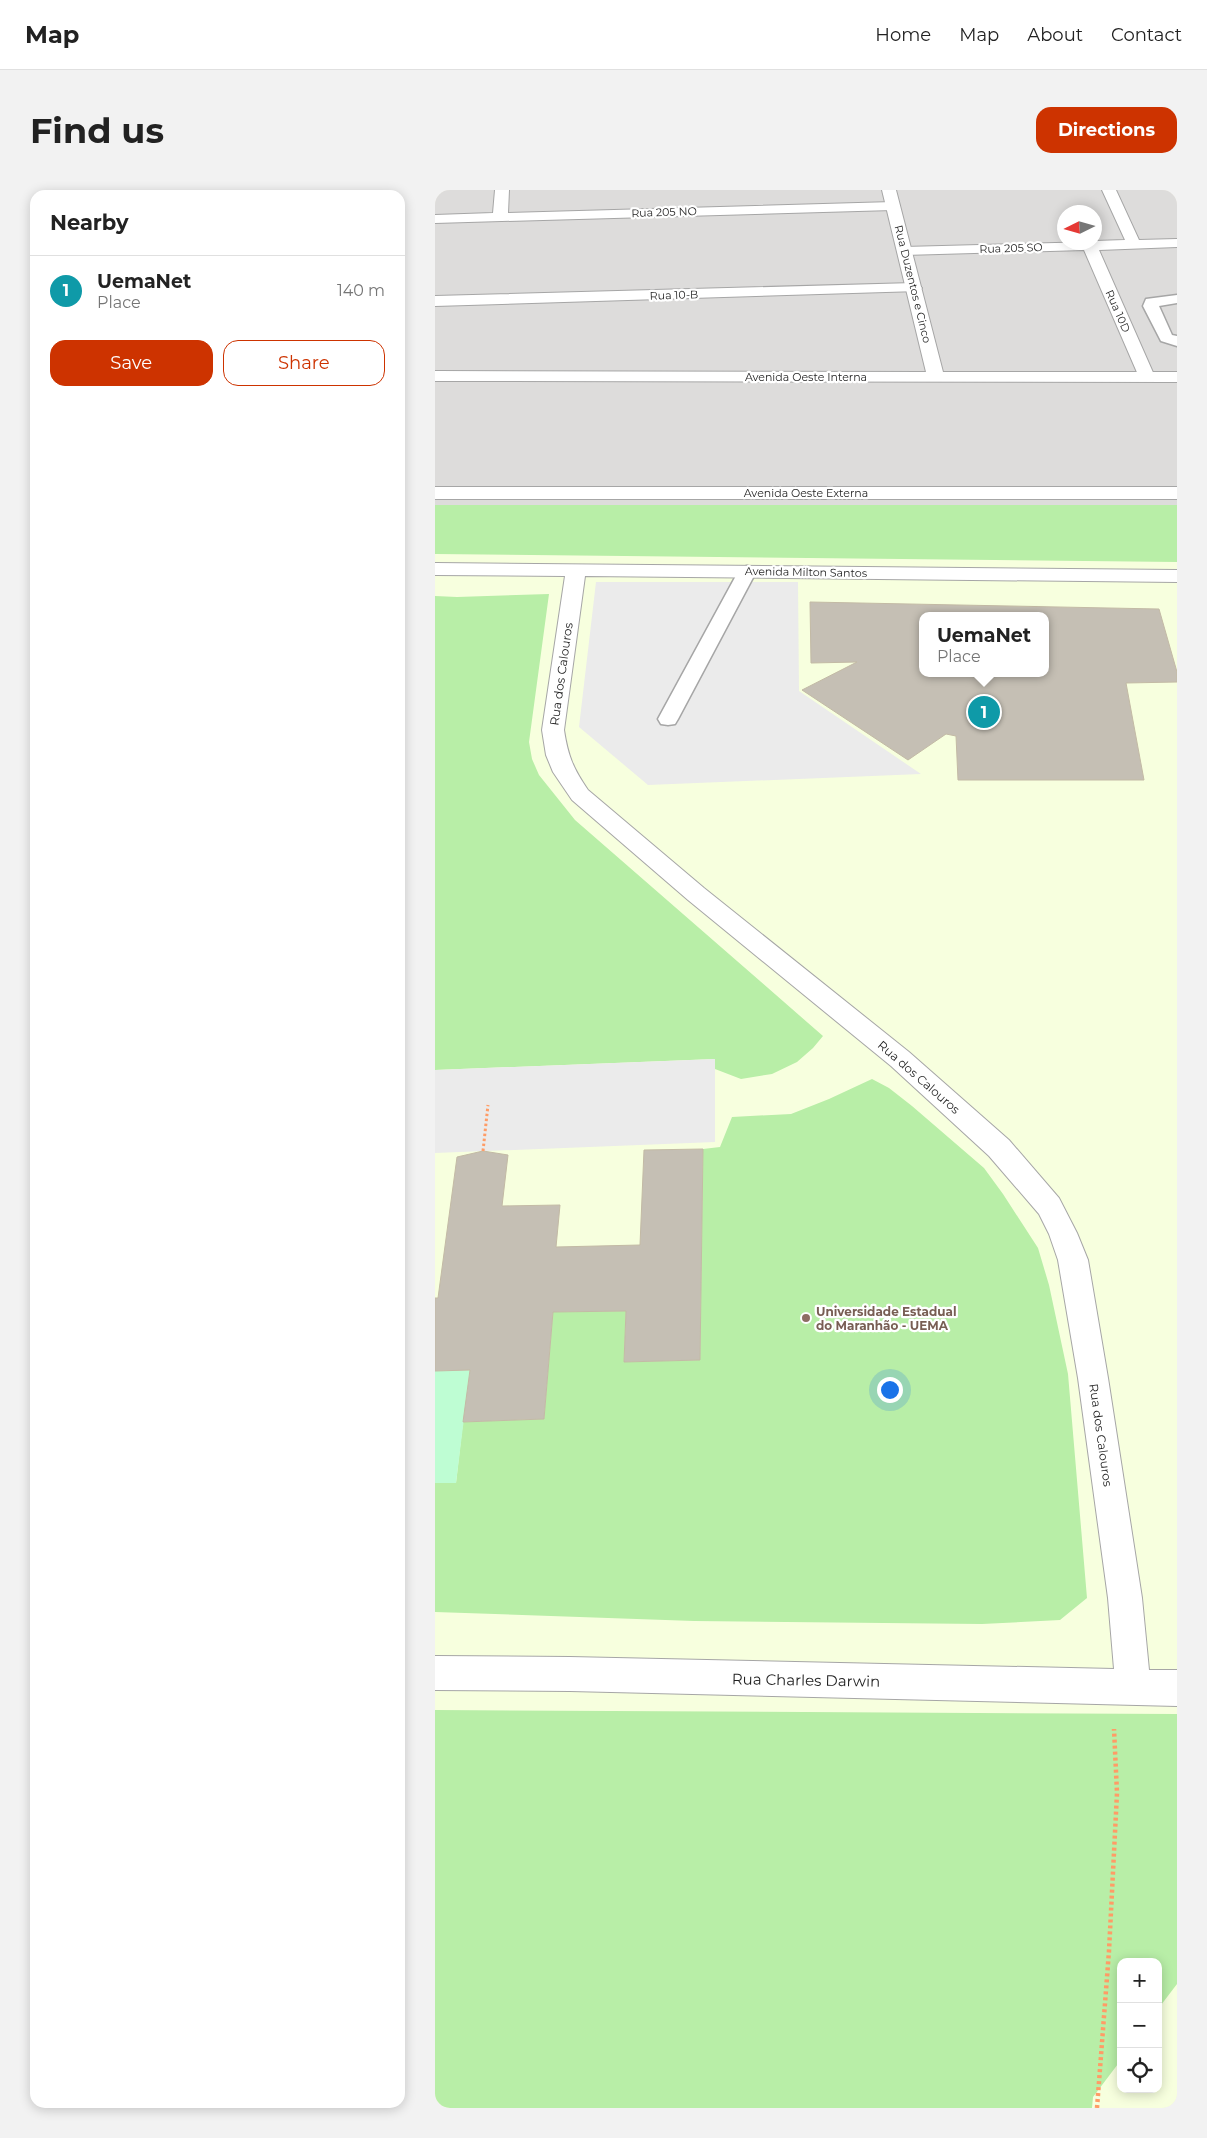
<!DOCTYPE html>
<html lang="en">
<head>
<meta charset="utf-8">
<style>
  :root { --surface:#fff; --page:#f2f2f2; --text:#222; --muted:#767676; --line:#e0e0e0; --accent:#cd3300 }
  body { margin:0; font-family:Montserrat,sans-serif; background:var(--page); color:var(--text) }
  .controls { position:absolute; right:15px; bottom:15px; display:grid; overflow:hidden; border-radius:10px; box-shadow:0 2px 12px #0003 }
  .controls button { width:45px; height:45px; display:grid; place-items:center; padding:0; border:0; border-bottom:1px solid var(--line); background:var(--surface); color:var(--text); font:25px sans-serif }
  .compass { position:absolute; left:622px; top:15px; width:45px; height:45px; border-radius:50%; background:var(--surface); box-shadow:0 2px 12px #0003; rotate:265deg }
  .you { position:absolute; left:454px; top:1199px; width:18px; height:18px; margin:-12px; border:4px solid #fff; border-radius:50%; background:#1a73e8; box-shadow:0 0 0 8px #1a73e833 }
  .badge { display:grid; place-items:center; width:32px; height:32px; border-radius:50%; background:var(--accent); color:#fff; font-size:16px; font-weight:700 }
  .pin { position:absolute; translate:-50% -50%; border:2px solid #fff; box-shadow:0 1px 5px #0006 }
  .popup { position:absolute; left:484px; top:422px; width:130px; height:65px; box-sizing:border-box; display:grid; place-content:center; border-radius:10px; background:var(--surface); filter:drop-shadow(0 1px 4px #0005); font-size:16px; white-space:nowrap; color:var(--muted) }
  .popup b { font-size:19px; color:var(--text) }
  .popup::after { content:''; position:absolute; left:50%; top:100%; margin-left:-10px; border:10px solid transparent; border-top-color:var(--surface) }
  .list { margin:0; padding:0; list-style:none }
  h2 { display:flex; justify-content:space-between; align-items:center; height:65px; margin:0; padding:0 20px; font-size:21px }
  h2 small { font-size:16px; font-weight:400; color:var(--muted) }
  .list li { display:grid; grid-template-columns:32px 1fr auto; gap:15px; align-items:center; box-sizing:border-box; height:70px; padding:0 20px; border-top:1px solid var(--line) }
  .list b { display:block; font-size:19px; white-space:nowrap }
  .list p { margin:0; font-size:16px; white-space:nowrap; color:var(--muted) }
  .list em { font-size:16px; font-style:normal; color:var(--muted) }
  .actions { display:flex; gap:10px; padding:15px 20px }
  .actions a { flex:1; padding:11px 0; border:1px solid var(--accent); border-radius:15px; text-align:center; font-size:18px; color:var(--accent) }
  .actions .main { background:var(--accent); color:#fff }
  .icon { flex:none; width:28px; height:28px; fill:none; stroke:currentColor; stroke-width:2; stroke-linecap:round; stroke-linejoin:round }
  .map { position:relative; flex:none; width:742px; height:1918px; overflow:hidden; border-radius:15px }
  header { display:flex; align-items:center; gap:30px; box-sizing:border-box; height:70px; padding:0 25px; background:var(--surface); border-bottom:1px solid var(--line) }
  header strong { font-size:24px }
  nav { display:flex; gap:28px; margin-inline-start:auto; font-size:18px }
  .intro { display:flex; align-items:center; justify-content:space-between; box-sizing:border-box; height:120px; padding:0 30px }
  h1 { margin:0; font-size:35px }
  .button { padding:12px 22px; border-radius:15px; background:var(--accent); color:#fff; font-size:18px; font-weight:700 }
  main { display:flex; gap:30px; padding:0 30px }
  aside { flex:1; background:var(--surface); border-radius:15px; box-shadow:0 2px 12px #0003 }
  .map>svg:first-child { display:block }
</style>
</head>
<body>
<header>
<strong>Map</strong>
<nav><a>Home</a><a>Map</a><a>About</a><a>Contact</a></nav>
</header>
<div class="intro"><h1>Find us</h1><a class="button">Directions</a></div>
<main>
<aside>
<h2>Nearby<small></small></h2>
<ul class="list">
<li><span class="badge" style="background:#0f9aa8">1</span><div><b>UemaNet</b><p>Place</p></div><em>140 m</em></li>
</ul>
<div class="actions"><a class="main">Save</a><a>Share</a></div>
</aside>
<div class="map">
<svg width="742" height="1918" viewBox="0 0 742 1918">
  <rect width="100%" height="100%" fill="#f0efe4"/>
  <path fill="#dddcdb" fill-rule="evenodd" d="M0,0H742V315L0,316ZM630,22H660V52H630Z"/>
  <path fill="#f7ffde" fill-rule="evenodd" d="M742,315V1918H0V316ZM488,426H610V483H488ZM686,1772H723V1899H686Z"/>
  <path fill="#b8eea7" d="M0,315H742V372L0,364Z
    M114,404L94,552L97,569L104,585L140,630L388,846L378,858L362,872L337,884L306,889L280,879V869L0,880V406L22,407Z
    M437,889L454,898L477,916L549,978L568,1004L603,1058L614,1095L633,1184L652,1408L625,1430L547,1434L259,1431L0,1422V1293H21L28,1232L109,1229L118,1122L191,1121L189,1172L265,1170L268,959L285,957L297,927L356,924L394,909Z
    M0,1520L742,1524V1794L723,1819V1772H686V1870L658,1907L657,1918H0Z"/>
  <path fill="#befdd3" d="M35,1180L21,1293H0V1181Z"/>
  <path fill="#ebebeb" d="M161,392H363L364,501L486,584L213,595L144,537Z
    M280,869V952L0,963V880Z"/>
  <path fill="#c5bfb4" stroke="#c3baa5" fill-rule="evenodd" d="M375,412L724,419L742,482V492L691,493L709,590H523L521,546L511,544L473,570L367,500L422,472L376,473ZM488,426H610V483H488Z
    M268,959L265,1170L189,1172L191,1121L118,1122L109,1229L28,1232L35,1180L0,1181V1108H3L22,967L48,961L73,965L67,1016L125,1015L121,1057L205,1055L209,960Z"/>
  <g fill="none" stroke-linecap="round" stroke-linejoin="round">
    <defs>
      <path id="service" d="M742,105V113L724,116L737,145L742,146V156L726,151L708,116L711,109Z
        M312,376L319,378L321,382L243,529L240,534L233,535L226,534L223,529L303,382L305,378Z"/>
      <path id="minor" d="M60,0H74L73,23L458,12L463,13L465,16L463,19L458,20L0,33V25L58,23Z
        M667,0H681L704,50L742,49V57L664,60L720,187L718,191H706L704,187L649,60L469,65L464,64L462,61L464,58L469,57L660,52V51L690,50Z
        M479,93L484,95L487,98L484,101L0,116V106Z
        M0,373L742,380V392L150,386L129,540C133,566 138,578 153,600L269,698L474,862L574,950L624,1008L642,1043L653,1070L673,1188L707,1408L714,1480H742V1516L135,1501L0,1500V1466L135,1467L679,1479L673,1408L643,1188L623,1070L614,1044L604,1024L554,966L456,876L253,710L137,610L118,582L111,565L107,540L130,386L0,385Z"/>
      <path id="tertiary" d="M447,0H461L508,182H742V192L0,191V181L491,182Z
        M0,297H742V309H0Z"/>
    </defs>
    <use href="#service" stroke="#a6a6a6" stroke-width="3"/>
    <use href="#minor" stroke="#a6a6a6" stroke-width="2"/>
    <use href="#tertiary" stroke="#a6a6a6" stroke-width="2"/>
    <path stroke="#ff9c66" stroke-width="3" stroke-dasharray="2.5 2.5" stroke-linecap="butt" d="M48,961L53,915"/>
    <path stroke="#ff9c66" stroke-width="4.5" stroke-dasharray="3 3" stroke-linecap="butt" d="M662,1918L674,1761L682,1603L679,1539"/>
    <use href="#service" fill="#fff" fill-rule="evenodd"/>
    <use href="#minor" fill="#fff" fill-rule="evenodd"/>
    <use href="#tertiary" fill="#fff" fill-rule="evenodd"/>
  </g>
  <circle fill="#8d6e63" stroke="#fff" stroke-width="2" cx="371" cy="1128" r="5"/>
  <g text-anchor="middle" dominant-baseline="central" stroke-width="4.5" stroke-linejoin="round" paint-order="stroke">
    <g font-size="11" fill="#1f1f1f" stroke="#fff">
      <text transform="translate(229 22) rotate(-2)">Rua 205 NO</text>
      <text transform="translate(576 58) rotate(-2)">Rua 205 SO</text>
      <text transform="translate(478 94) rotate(76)">Rua Duzentos e Cinco</text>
      <text transform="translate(239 105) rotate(-2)">Rua 10-B</text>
      <text transform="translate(683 121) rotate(66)">Rua 10D</text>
      <text x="371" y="187">Avenida Oeste Interna</text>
      <text x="371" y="303">Avenida Oeste Externa</text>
      <text transform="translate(371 382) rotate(1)">Avenida Milton Santos</text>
    </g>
    <g font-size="12" fill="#1f1f1f" stroke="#fff">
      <text transform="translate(126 484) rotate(-82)">Rua dos Calouros</text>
      <text transform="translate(484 887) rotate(41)">Rua dos Calouros</text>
      <text transform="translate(666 1245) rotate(82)">Rua dos Calouros</text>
    </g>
    <g font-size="12" font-weight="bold" fill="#785e54" stroke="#fff" text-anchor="start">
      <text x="381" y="1121">Universidade Estadual<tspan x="381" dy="14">do Maranhão - UEMA</tspan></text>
    </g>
    <g font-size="15" fill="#1f1f1f" stroke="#fff">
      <text transform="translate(371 1490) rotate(1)">Rua Charles Darwin</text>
    </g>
  </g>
</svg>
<div class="controls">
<button>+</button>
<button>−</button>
<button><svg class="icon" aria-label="locate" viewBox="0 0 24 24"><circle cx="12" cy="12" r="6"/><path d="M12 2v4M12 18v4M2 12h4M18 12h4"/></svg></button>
</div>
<svg class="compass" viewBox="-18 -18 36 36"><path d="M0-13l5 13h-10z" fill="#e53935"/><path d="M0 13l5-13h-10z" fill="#767676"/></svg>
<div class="you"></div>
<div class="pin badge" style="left:549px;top:522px;background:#0f9aa8">1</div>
<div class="popup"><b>UemaNet</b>Place</div>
</div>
</main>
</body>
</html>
